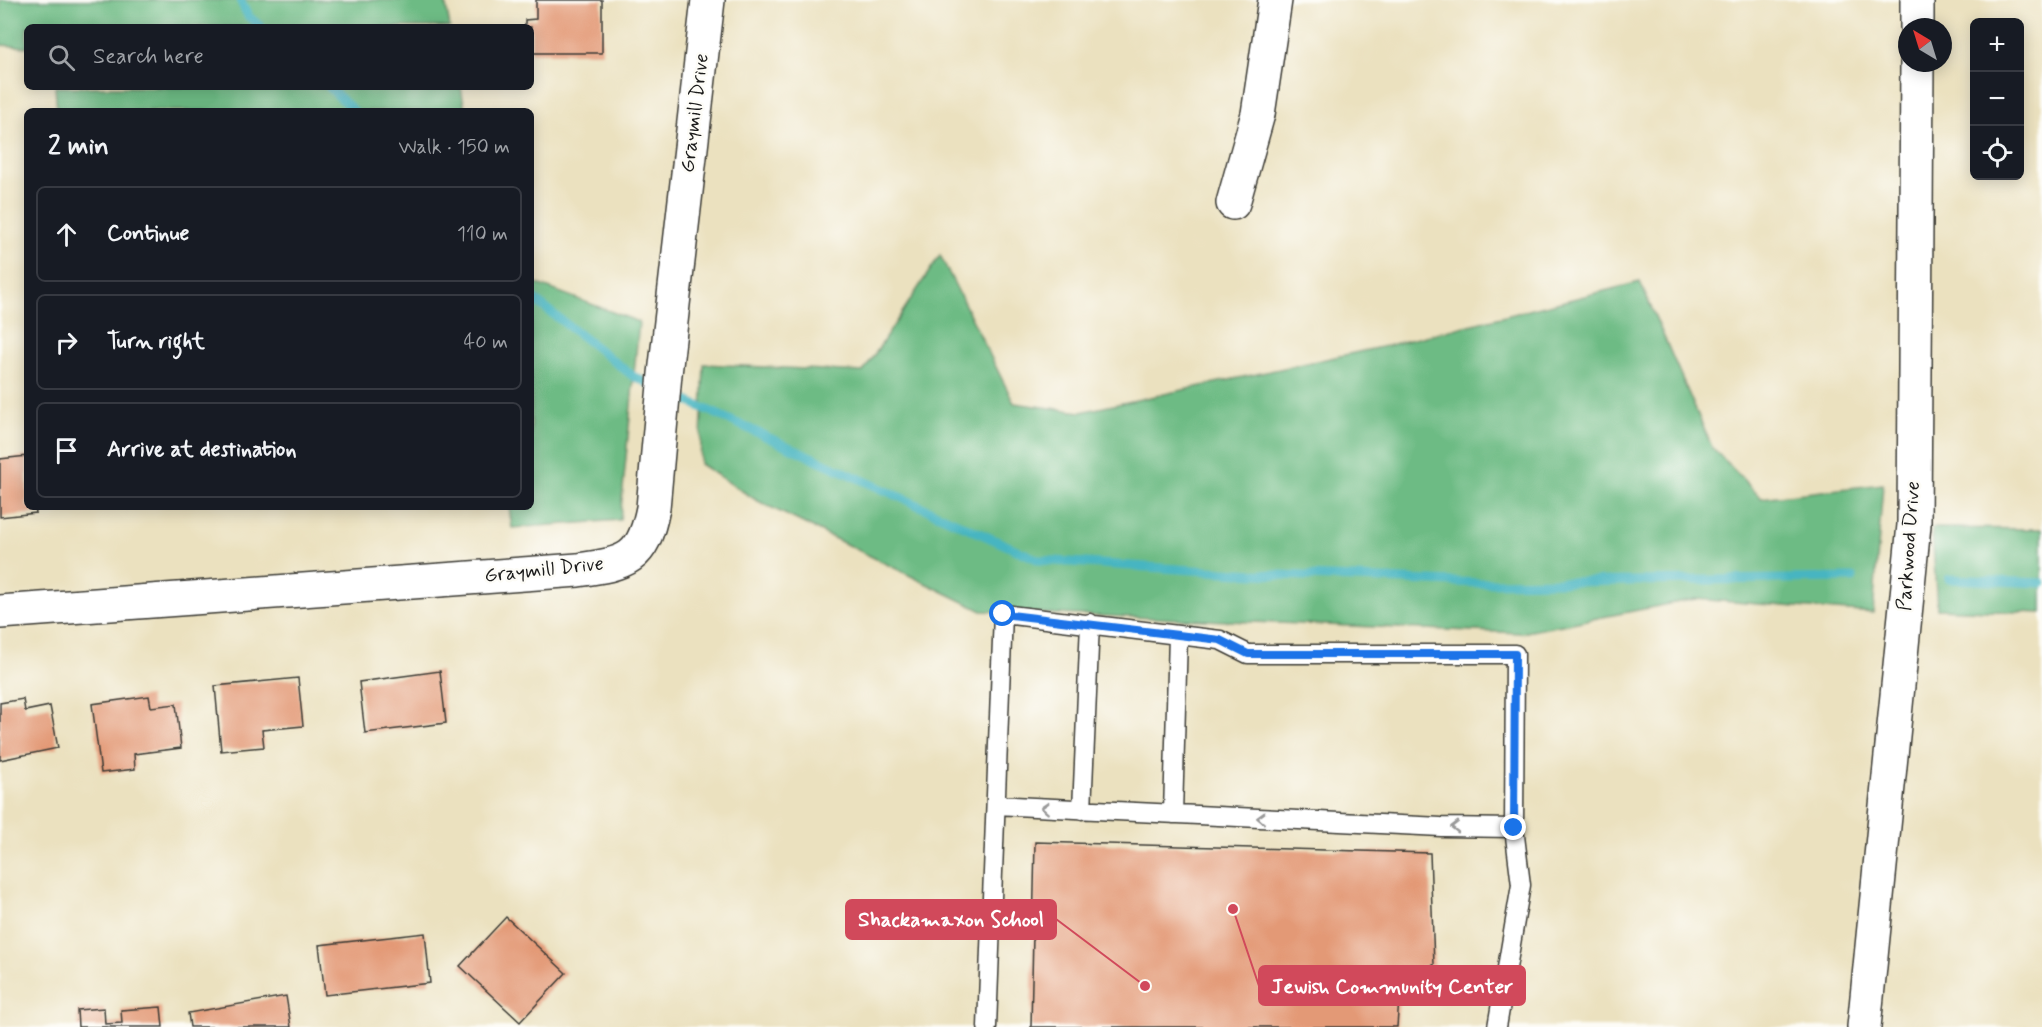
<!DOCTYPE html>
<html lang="en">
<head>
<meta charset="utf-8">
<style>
  :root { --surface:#171b24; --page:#20242c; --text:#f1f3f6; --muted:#9ea1a6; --line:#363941 }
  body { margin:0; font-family:Mynerve,sans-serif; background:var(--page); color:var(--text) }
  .controls { position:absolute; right:18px; top:18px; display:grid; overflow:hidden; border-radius:9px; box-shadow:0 3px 15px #0003 }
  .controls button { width:54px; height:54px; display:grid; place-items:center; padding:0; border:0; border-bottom:2px solid var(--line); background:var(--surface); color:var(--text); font:30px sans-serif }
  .compass { position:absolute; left:1898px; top:18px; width:54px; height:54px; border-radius:50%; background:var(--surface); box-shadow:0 3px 15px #0003; rotate:322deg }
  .stop { position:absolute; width:18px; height:18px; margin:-14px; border:4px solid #1a73e8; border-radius:50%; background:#fff }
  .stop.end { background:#1a73e8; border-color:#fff; box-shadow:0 2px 6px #0008 }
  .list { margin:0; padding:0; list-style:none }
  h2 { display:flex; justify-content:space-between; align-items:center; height:78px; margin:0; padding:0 24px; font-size:26px }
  h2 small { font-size:20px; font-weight:400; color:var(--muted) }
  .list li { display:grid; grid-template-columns:39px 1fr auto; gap:18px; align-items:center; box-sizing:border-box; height:96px; margin:0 12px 12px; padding:0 12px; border:2px solid var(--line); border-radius:9px }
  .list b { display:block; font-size:22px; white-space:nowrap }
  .list em { font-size:20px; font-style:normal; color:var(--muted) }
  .icon { flex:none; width:33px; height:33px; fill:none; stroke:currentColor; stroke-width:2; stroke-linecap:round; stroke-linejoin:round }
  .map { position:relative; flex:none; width:2042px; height:1027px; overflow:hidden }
  .search { position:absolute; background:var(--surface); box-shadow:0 3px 15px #0003; left:24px; top:24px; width:510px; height:66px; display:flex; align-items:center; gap:15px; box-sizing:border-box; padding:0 21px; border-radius:9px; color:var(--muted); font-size:22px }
  .panel { position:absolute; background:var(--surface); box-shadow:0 3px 15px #0003; left:24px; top:108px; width:510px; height:402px; border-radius:9px }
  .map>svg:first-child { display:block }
</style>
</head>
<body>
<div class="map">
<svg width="2042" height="1027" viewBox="0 0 2042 1027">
  <rect width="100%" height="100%" fill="#fdfcf7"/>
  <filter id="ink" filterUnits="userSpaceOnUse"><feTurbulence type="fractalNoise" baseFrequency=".0167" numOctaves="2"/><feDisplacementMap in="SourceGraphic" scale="12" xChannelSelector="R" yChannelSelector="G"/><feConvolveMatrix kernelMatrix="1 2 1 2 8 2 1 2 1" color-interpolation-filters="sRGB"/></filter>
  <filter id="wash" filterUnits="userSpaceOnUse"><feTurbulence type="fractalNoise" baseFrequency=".008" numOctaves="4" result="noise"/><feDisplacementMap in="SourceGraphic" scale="24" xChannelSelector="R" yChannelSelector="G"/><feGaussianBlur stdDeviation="1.35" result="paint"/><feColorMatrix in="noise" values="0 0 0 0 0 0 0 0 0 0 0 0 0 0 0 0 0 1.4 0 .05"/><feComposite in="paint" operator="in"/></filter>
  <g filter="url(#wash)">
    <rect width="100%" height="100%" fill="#ebe1bf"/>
    <path fill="#6dbb84" stroke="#446c50" stroke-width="1.5" d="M0,0H445L450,27H27V47L0,45Z
      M55,87H461L465,111H57Z
      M940,255L1014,403L1081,412L1386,346L1640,282L1712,447L1761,498L1883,484L1873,613L1695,599L1521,633L982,611L756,500L700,464L704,364L863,372Z
      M531,277L535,283L639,322L620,520L512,528L509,507H531Z
      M1932,528L2042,529V613L1937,609Z"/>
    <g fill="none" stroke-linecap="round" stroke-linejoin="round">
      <path stroke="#46b5c1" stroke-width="9" d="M240,0L248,16L261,27
        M329,87L354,111
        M531,297L633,376L658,388
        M670,393L1039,560L1255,574L1480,583L1853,578
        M1949,579L2042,583"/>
    </g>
    <g id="blocks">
      <path fill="#e39976" d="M536,0H602V53H531V27H525V20L536,19Z
        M27,456V507H35L36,513L0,517V459Z
        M440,671L446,723L365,733L359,682Z
        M298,678L303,726L262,730L264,747L221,751L215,686Z
        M149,696L151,707L176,704L181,748L134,754L135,769L101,773L92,704Z
        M23,699L25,711L50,706L58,748L0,760V703Z
        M1035,842L1430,853L1434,965L1401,970L1397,1027H1031Z
        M506,917L566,973L520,1022L460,966Z
        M425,933L430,983L325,995L319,945Z
        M286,996L291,1027H190L188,1013Z
        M161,1007L163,1027H78L77,1010L104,1008L105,1024L122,1023L121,1010Z"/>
    </g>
  </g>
  <g filter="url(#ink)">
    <use href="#blocks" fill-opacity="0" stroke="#3b3a34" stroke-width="1.5"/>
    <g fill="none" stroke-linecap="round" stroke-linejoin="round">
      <defs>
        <path id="service" d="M996,805L1441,827L1514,828
          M1082,810L1090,623
          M1173,814L1178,635
          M987,1027L1003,614L1220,640L1248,654H1515L1514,828L1521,885L1497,1027"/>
        <path id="minor" d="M1917,27V0
          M1233,203L1258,114L1275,0
          M0,612L578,570C627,563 643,560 653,508L665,374L708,0
          M1864,1027L1914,525L1917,63"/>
      </defs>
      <use href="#service" stroke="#3b3a34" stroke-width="21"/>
      <use href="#minor" stroke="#3b3a34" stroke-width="36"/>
      <use href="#service" stroke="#fff" stroke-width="18"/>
      <use href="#minor" stroke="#fff" stroke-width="33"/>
    </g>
    <defs><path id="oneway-chevron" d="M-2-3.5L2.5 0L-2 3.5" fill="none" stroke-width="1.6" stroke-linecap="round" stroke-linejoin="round" transform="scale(1.5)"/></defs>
    <g stroke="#999">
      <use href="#oneway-chevron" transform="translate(1045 808) rotate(-177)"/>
      <use href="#oneway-chevron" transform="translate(1261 818) rotate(-178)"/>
      <use href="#oneway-chevron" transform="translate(1455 827) rotate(-180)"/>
    </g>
  </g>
  <g fill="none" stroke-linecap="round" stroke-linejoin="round" filter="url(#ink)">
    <path stroke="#1a73e8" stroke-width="8" d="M1003,614L1220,640L1248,654H1515L1514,828"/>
  </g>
  <g text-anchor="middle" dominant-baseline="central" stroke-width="5" stroke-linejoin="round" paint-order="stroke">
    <g font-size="20" fill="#1c1c1c" stroke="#fdfcf7">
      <text transform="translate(695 113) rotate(-83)">Graymill Drive</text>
      <text transform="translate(1909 546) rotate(-86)">Parkwood Drive</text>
      <text transform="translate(544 570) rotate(-6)">Graymill Drive</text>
    </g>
  </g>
  <path fill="none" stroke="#d1495b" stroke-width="2" d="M1145 986L1056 919M1233 909L1259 986"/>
  <g fill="#d1495b" stroke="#fdfcf7" stroke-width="2">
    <circle cx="1145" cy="986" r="6"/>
    <circle cx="1233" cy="909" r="6"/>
  </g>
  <g fill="#d1495b" stroke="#d1495b" stroke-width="2">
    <rect x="846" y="900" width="210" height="39" rx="6"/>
    <rect x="1259" y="966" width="266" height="39" rx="6"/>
  </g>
  <g font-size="21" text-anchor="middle" font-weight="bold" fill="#fff">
    <text x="951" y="926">Shackamaxon School</text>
    <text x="1392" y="993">Jewish Community Center</text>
  </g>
</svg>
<div class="controls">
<button>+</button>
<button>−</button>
<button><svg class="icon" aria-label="locate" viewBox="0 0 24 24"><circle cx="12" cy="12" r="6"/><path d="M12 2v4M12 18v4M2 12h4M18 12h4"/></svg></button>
</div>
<svg class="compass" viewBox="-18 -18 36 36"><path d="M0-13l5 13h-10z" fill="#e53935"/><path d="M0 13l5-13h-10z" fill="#9ea1a6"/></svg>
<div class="stop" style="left:1003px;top:614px"></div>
<div class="stop end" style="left:1514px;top:828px"></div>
<div class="search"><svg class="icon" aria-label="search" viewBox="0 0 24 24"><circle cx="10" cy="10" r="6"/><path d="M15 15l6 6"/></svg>Search here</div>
<section class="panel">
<h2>2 min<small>Walk · 150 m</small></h2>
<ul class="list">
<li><svg class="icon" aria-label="ahead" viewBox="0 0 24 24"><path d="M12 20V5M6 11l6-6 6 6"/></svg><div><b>Continue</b></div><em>110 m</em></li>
<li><svg class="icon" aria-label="right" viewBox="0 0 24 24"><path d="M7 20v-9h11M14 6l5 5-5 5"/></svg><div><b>Turn right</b></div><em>40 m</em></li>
<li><svg class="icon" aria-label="arrive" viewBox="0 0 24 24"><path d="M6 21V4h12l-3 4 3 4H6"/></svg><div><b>Arrive at destination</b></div></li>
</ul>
</section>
</div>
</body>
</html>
